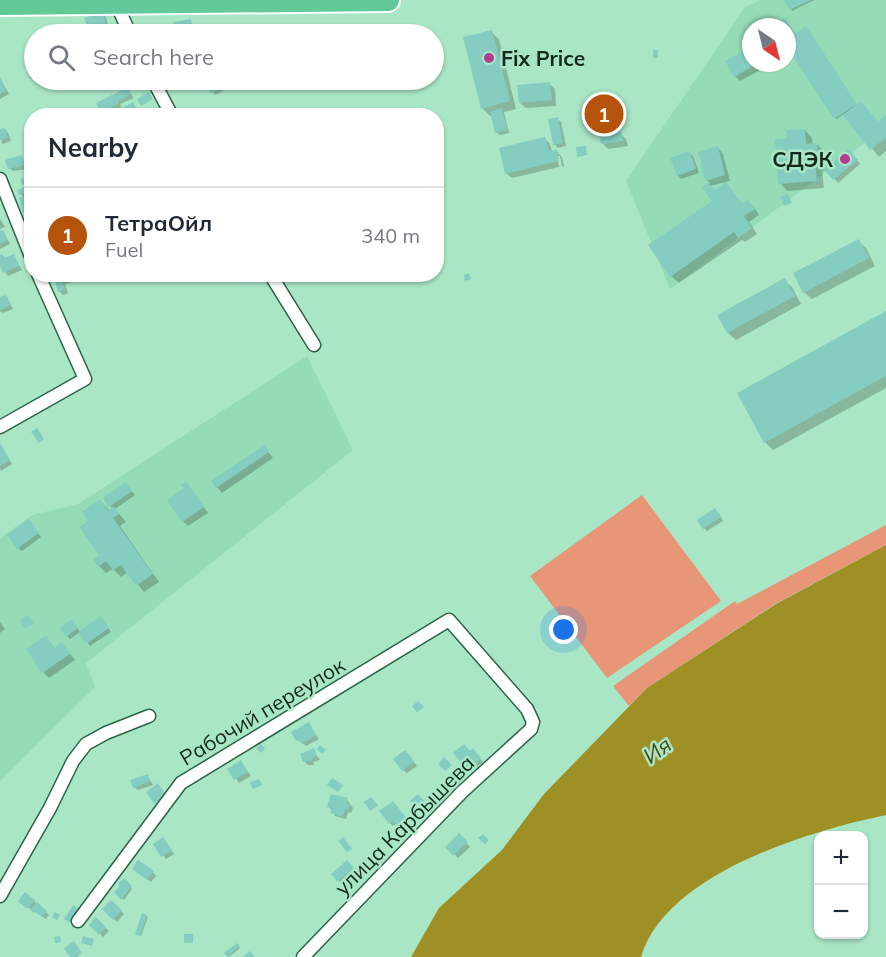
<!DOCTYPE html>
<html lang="en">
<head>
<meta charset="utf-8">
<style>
  :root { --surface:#fff; --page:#f6f6f7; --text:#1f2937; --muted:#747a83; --line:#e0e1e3; --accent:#b45309 }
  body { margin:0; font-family:Mulish,sans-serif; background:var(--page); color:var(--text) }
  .controls { position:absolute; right:18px; bottom:18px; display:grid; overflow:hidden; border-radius:12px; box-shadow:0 2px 4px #0004 }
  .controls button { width:54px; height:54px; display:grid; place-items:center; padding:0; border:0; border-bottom:2px solid var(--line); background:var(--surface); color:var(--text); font:30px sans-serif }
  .compass { position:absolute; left:742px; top:18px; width:54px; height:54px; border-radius:50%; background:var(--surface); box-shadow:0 2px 4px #0004; rotate:145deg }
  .you { position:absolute; left:564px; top:630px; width:21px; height:21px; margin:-15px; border:4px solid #fff; border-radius:50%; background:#1a73e8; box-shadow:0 0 0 9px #1a73e833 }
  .badge { display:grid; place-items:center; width:39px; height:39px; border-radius:50%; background:var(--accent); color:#fff; font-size:20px; font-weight:700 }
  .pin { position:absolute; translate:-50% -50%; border:3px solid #fff; box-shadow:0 2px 6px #0006 }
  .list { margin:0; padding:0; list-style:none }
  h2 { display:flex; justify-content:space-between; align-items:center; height:78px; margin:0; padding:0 24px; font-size:26px }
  h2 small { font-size:20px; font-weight:400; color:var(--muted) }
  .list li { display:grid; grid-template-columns:39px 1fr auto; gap:18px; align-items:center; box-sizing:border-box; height:96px; padding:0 24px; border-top:2px solid var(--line) }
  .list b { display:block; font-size:22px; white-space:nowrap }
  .list p { margin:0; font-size:20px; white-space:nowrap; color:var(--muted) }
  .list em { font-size:20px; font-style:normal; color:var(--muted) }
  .icon { flex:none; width:33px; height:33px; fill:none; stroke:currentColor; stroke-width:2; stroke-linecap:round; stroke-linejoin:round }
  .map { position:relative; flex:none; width:886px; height:957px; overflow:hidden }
  .search { position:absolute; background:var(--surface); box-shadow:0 2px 4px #0004; left:24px; top:24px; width:420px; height:66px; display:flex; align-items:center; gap:15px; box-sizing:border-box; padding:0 21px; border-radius:33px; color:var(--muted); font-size:22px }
  .panel { position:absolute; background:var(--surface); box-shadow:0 2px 4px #0004; left:24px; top:108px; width:420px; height:174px; border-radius:24px }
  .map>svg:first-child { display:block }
</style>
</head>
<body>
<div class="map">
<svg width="886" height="957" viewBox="0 0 886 957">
  <rect width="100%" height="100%" fill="#a9e6c6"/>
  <path fill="#96dbb7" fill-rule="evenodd" d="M760,0H886V127L670,289L626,181L745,7ZM751,27H787V63H751Z
    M307,356L353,450L86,663L95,687L0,781V538L32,515L78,504Z"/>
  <path fill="#e79678" d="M642,495L721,601L607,678L530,576Z
    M886,525V545L775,604L647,688L629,706L613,686L735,601L737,604Z"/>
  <path fill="#9e9024" d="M886,545V815C810,831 666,873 641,957H411L439,908L502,850L544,794L647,688L776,604Z"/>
  <path fill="#0003" d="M786,0H814L792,11Z
    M103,13L106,17L109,29L94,34L90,30Z
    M784,20L795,36L807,30L857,106L861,103L879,123L886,117V151L879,157L844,114L837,119L836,118L787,44V27L775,26Z
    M491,32L499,39L516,109L504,112L509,133L500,135L496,132L492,115L490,116L482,108Z
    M751,63H766L768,66L740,81L735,76Z
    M0,78L9,94L0,99Z
    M213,80L218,82L223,91L215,95L207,82Z
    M549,83L555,89L556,106L526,108L520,103Z
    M127,89L134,98L120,104L123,109L134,105L136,110L126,115L121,107L106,115L103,112Z
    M610,102L615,107L619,133L626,139L628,146L608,149L602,143Z
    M557,119L561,122L566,146L558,148L554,144Z
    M5,129L8,133L11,141L2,144L0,131Z
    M805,130L812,138L813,145L817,144L824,152L826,170L853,155L860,164L838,183L827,170L822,171L824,188L787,191L780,183L788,139Z
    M545,139L550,144L552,152L556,151L562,157L564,166L562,167L560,156H557L559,167L512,178L506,173Z
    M718,148L723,154L730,181L710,186L715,192L726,184L743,205L748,202L754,207L759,215L749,222L757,234L745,242L742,240L679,283L671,276L714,201L704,187L710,183L707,180Z
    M689,153L693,156L699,173L681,179L678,175Z
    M21,156L28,169L13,171L9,168Z
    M32,177V184L25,186L29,189L30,193L28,194L32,197V214L28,215L25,212L24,198L21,194L27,188L24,185L22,180Z
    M28,216L31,221L28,222L25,217Z
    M0,219L5,227L0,229Z
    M3,231L10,244L0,249V233Z
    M858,241L866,248L875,266L812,299L804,292Z
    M2,255L6,259L14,256L22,270L8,276L0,265Z
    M71,274L73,282L65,284L68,293L63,295L59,291L53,275Z
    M78,274H85L86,275L78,281L75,276Z
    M784,280L792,287L801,304L736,340L728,333L719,316Z
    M6,296L13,309L3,313L0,311V299Z
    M886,313V388L773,450L765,442L739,394Z
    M1,447L12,464L1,471L0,469Z
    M264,447L273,458L222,493L217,487Z
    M186,483L208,513L188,526L183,521Z
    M129,488L135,495L115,509L126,522L120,526L159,582L144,592L128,572L121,577L113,569L106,573L99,566L101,556L90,521L100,501L110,511L113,509L105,499Z
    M719,513L723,521L707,531L704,528Z
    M32,525L41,537L22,551L18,548Z
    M0,622L5,629L0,633Z
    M104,622L111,632L90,646L80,632L70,639L67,636L75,625L80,632Z
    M46,637L55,649L62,644L75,660L49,678L43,672Z
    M308,724L319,739L306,746L298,740Z
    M313,750L320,760L313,762L314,765H308L305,762Z
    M470,753L476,754L483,762L471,772L468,769Z
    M409,755L417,766L407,773L403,770Z
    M241,762L251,776L239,783L230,769Z
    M147,775L153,785L138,790L134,787Z
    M418,796L429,808L423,814L412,802Z
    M347,800L353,808L351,813L348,812L346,819L335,816L329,806Z
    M396,806L410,824L403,830L397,823L393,826L390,823Z
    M459,835L470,847L458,858L447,847Z
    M166,842L174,854L166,859L155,844Z
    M347,862L356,872L343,885L333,874Z
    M137,872H153L156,876L151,882Z
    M124,880L132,889L124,900L116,892Z
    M34,901L49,915L46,919L23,904Z
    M111,902L124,914L117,922L104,909Z
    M146,916L148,917L141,936L138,935Z
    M96,919L109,931L103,937L91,925Z
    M237,945L240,948L229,957L226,954Z"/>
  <path fill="#84cdc0" d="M784,0H811L789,10Z
    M103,12L106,25L89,31L84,18Z
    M785,18L795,34L806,26L857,104L834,119L787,47V27L773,26Z
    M191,19L194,34H175L173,22Z
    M160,27L162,34H150L149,30Z
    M492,30L510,101L481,109L463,37Z
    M751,47V63H758L734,77L725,61Z
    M653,50H658V58H653Z
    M0,78L6,91L0,94Z
    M209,80H216L220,88L211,93L205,82Z
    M550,82L552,100L519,103L517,85Z
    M128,87L131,94L118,101L119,103L101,113L96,103Z
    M149,92L153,99L141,106L137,99Z
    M610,100L615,132L621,131L623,141L601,144L599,135L603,134L598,102Z
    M861,101L878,122L886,115V138L870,150L843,115Z
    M133,102L136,108L123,115L120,109Z
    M502,108L507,130L495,133L490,112Z
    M558,117L563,143L553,145L548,119Z
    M5,128L8,138L0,140V129Z
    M805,129L806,144L817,143L819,163H815L817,181L778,184L775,139L787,138L786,130Z
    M545,137L549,151L557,150L559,161L505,174L499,148Z
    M586,146L587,155L577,157L576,147Z
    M718,146L725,175L705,181L698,152Z
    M849,149L858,160L833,180L824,170Z
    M690,151L696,169L677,176L670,158Z
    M22,155L25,165L8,169L5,160Z
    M32,175V183L22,185L20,179Z
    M726,182L742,204L748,200L755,209L744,216L752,228L738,238L734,232L670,277L648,245L712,201L702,187L708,183L714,190Z
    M28,186L30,192L19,195L17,190Z
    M31,194L32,210L23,213L19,198Z
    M788,194L792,203L784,206L780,197Z
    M3,230L8,240L0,244V231Z
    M859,239L869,258L803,293L793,273Z
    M0,254H2L4,258L14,254L19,266L3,273L0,266Z
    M469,273L471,279L465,281L464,275Z
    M52,274H70L71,278L62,281L65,289L58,292Z
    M785,278L795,296L727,333L717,315Z
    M6,295L11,305L0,310V297Z
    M886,311V376L764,443L737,393Z
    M37,428L44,439L39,443L31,432Z
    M0,443L10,460L0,466Z
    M264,445L269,452L216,488L211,481Z
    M186,481L204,507L182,522L167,500L184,488L181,485Z
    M126,482L132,491L109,507L103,498Z
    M100,499L108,511L114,506L119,514L113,518L153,574L136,586L121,565L113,570L106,561L98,567L93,560L99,555L79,527L88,521L82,512Z
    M715,508L721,517L703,529L697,520Z
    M29,519L39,533L17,549L7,535Z
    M28,615L34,623L25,629L20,621Z
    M101,616L109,628L86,644L78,632Z
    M72,619L78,628L66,637L60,628Z
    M46,635L54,648L62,642L70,654L42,673L26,649Z
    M418,701L424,707L417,712L412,706Z
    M309,722L316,735L301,744L299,740L296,741L291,732Z
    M261,744L265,749L261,753L256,748Z
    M464,744L470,751L473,748L481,758L467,770L453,753Z
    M320,745L326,750L322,754L317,749Z
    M314,748L317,756L311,759L312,761L303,762L300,754Z
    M405,750L414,762L402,771L393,759Z
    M444,757L452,765L445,771L438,764Z
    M241,760L248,772L234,780L227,769Z
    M148,774L150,781L133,788L130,780Z
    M332,778L343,785L338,792L327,785Z
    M259,779L262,785L253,789L250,782Z
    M158,783L166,796L154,804L146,792Z
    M331,794L348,798L346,803L350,804L348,810L345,809L343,817L330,813L332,808L327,807Z
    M418,794L427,804L418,811L410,801Z
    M371,797L378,805L370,811L364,802Z
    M393,801L408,820L399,827L393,821L389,824L379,811Z
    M459,833L468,842L453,856L445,847Z
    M483,834L489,840L485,844L478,838Z
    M163,837L172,850L161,857L153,844Z
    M343,837L352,849L347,852L338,841Z
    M138,860L154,871L147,880L132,869Z
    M347,860L354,868L338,882L331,874Z
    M124,878L132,886L121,900L114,892L120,886L118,884Z
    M25,892L35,900L27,909L18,901Z
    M111,900L122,910L113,920L102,909Z
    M37,902L47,911L42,917L36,911L34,913L30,910Z
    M73,905L79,909L71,923L64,919Z
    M55,912L60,915L57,920L52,917Z
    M142,913L147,915L140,936L135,934Z
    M96,917L106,927L99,935L89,925Z
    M184,934H193V943H184Z
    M60,936L61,942L55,943L54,937Z
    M83,936L94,939L92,946L81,943Z
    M74,941L82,953L77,957H70L64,948Z
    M237,943L240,946L227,957L224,953Z
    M250,951L255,957H243Z"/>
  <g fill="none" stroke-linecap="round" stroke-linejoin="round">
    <defs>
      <path id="street" d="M116,3L130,34
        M153,80L172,116
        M0,179L32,259
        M270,274L314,345
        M0,427L85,379L38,274
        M0,896L50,808L73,761L86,744L106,733L149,716
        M78,921L181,783L449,620L527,709L533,722L531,729L462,792L303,957"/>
      <path id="highway" d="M0,4L388,0"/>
    </defs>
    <use href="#street" stroke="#2a6449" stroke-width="15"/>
    <use href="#highway" stroke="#fff" stroke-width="26"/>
    <use href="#street" stroke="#fff" stroke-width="12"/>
    <use href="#highway" stroke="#62c999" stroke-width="22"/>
  </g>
  <g fill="#b33b90" stroke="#a9e6c6" stroke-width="2">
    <circle cx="489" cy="58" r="6"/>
    <circle cx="845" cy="159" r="6"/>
  </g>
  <g text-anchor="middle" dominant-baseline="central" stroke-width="5" stroke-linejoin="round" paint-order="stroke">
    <g font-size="21" font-weight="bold" fill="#132b1f" stroke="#a9e6c6" text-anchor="start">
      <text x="501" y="58">Fix Price</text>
      <text x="833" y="159" text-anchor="end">СДЭК</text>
    </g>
    <g font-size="21" fill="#132b1f" stroke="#a9e6c6">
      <text transform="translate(262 711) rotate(-31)">Рабочий переулок</text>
      <text transform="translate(404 825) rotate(-45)">улица Карбышева</text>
    </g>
    <g font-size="22" font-style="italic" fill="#4e470f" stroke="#a9e6c6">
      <text transform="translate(657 750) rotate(-36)">Ия</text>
    </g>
  </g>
</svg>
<div class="controls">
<button>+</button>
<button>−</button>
</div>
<svg class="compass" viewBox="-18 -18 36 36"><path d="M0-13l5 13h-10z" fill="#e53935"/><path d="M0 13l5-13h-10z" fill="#747a83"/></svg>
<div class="you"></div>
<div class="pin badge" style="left:604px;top:114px">1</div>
<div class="search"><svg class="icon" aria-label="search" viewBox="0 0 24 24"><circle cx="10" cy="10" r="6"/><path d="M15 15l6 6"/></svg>Search here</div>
<section class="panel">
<h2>Nearby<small></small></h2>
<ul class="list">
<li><span class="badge">1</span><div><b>ТетраОйл</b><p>Fuel</p></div><em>340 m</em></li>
</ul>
</section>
</div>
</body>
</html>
